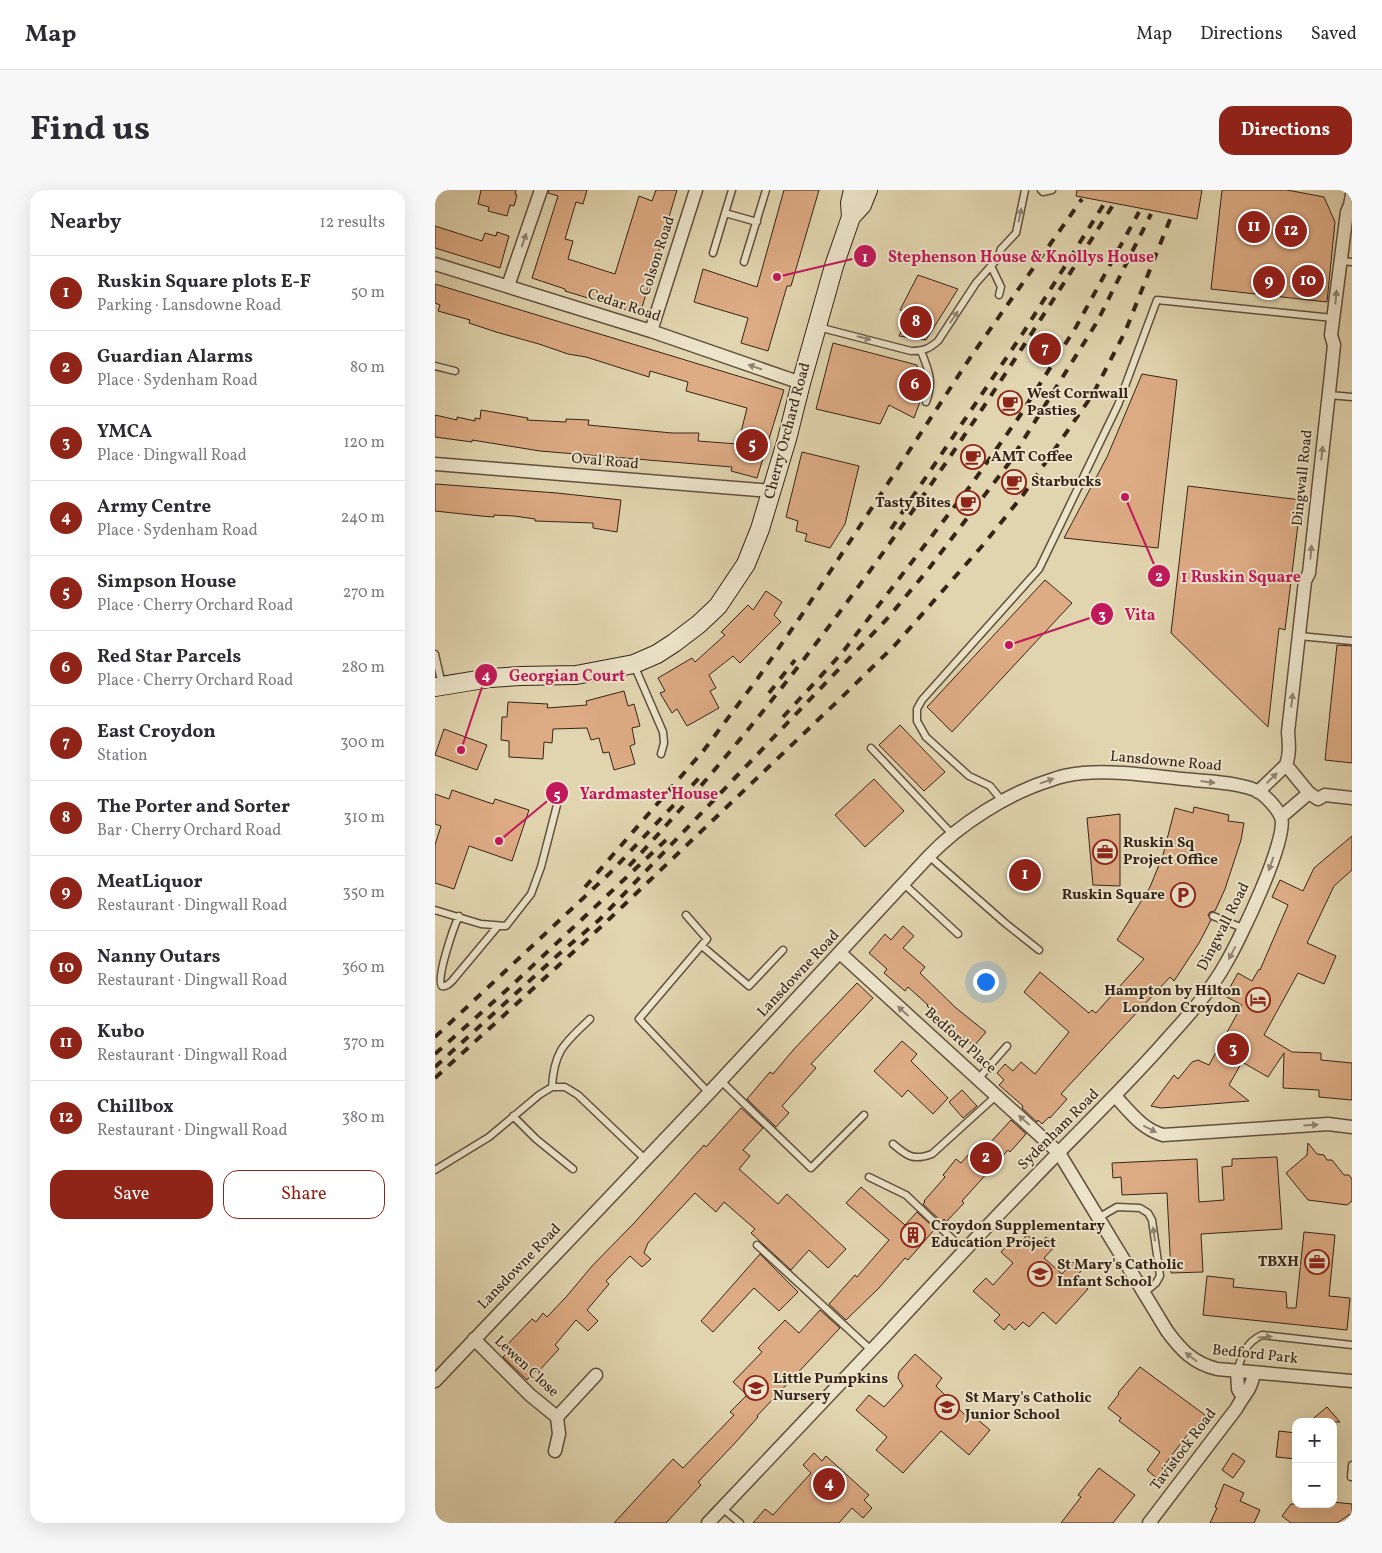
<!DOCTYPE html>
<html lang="en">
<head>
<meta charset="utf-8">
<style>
  :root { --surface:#fff; --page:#f7f7f7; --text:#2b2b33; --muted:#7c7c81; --line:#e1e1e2; --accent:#8f2418 }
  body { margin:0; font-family:Vollkorn,serif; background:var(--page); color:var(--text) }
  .controls { position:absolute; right:15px; bottom:15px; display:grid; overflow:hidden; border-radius:10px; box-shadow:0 5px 20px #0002 }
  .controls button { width:45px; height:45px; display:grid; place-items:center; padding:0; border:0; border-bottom:1px solid var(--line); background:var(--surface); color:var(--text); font:25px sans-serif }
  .you { position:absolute; left:550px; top:791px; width:18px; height:18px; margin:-12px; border:4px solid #fff; border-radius:50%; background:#1a73e8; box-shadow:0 0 0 8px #1a73e833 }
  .badge { display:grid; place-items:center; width:32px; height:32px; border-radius:50%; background:var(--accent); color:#fff; font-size:16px; font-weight:700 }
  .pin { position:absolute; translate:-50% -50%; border:2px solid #fff; box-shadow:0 1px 5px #0006 }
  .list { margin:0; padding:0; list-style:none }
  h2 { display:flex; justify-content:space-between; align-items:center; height:65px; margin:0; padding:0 20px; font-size:21px }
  h2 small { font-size:16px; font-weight:400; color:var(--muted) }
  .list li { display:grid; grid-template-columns:32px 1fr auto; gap:15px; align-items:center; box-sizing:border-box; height:75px; padding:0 20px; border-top:1px solid var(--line) }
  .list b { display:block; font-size:19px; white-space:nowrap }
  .list p { margin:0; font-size:16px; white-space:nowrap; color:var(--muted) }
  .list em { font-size:16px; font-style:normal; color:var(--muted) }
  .actions { display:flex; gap:10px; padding:15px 20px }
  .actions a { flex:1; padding:11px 0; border:1px solid var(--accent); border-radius:15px; text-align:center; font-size:18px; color:var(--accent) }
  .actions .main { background:var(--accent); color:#fff }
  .map { position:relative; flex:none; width:917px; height:1333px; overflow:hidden; border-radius:15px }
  header { display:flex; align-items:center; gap:30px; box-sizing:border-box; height:70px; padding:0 25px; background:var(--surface); border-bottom:1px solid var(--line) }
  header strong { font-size:24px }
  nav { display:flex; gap:28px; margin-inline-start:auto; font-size:18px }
  .intro { display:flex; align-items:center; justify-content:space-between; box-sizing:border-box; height:120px; padding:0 30px }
  h1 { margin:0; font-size:35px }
  .button { padding:12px 22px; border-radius:15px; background:var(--accent); color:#fff; font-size:18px; font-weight:700 }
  main { display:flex; gap:30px; padding:0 30px }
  aside { flex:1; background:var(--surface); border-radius:15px; box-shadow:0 5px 20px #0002 }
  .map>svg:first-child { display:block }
</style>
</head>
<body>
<header>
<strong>Map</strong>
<nav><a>Map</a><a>Directions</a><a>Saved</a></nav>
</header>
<div class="intro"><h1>Find us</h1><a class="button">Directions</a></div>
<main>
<aside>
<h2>Nearby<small>12 results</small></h2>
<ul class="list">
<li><span class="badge">1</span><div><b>Ruskin Square plots E-F</b><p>Parking · Lansdowne Road</p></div><em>50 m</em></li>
<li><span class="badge">2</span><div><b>Guardian Alarms</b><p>Place · Sydenham Road</p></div><em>80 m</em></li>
<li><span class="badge">3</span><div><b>YMCA</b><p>Place · Dingwall Road</p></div><em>120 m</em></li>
<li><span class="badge">4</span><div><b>Army Centre</b><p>Place · Sydenham Road</p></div><em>240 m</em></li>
<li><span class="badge">5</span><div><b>Simpson House</b><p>Place · Cherry Orchard Road</p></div><em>270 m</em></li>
<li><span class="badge">6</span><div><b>Red Star Parcels</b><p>Place · Cherry Orchard Road</p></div><em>280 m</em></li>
<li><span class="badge">7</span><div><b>East Croydon</b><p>Station</p></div><em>300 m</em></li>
<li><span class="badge">8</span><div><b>The Porter and Sorter</b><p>Bar · Cherry Orchard Road</p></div><em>310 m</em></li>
<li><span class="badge">9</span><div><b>MeatLiquor</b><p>Restaurant · Dingwall Road</p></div><em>350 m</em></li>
<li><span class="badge">10</span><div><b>Nanny Outars</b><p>Restaurant · Dingwall Road</p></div><em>360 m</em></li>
<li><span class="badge">11</span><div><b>Kubo</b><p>Restaurant · Dingwall Road</p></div><em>370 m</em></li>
<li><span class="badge">12</span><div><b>Chillbox</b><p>Restaurant · Dingwall Road</p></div><em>380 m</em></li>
</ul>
<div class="actions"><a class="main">Save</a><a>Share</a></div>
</aside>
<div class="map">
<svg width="917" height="1333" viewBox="0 0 917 1333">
  <rect width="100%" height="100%" fill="#e1d5af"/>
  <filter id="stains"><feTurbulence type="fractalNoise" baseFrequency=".004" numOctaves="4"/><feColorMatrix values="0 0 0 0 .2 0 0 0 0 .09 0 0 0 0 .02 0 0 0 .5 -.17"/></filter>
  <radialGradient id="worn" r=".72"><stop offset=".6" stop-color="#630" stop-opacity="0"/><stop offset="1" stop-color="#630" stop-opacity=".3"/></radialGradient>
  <path fill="#ddab84" stroke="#362418" d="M46,0H81L80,4L82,5L79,16L75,15L72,26L53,21L54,17L43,14Z
    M114,0H152L148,14L141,12L130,49L138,51L133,69L180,84L204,6L217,11L221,0H242L205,124L130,101V99L97,88L123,6L113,3Z
    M349,0H384L356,96H352L333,161L306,153L313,128L259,112L268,79L322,97Z
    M642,0H767L762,29L641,6Z
    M787,0H852L889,7L900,32L892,112L776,99Z
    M0,36L47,51L50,43L61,46L62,42L74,46L65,78L0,58Z
    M483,85L523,99L491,150L464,146L474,124L465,120Z
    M0,94L349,200L322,288L296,281L297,277L105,261L37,250V252L0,247V225L22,230V227L40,231V228L45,229L46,220L93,228L92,230L131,232V229L154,230L153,235L237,243H264L263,251L303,254L312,218L251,201L253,192L215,181L214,187L151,167L133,164L104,154L61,142L34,133L35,130L3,121L5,115L0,113Z
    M398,153L482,175L484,184L488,186L490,191V198L479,228L454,215L445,234L381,219Z
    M707,184L742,190L723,358L629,348L672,267Z
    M367,262L424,276L410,334L395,358L370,351L372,344L361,341L363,331L351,327Z
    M0,294L122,303L186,310L182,342L158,338V333L100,331V329L79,326L59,325V327L46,326L0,321Z
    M753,296L866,310L850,440L844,438L833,537L736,443Z
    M610,390L637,413L517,542L492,517Z
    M331,401L347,412L339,425L346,432L305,473L298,466L274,485L281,498L275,501L284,518L252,536L242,519L237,523L225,503L230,501L223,488L257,468L260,472L290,445L286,442L313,415L318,420Z
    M902,455L917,456V573L890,570Z
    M189,501L193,516L199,514L205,536L197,538L200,554L195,556L200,574L179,580L174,562L168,563L164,548L156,550L152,538L118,539L117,553L109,552L108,569L74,567V551L66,550L67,527H72L73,512L113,514L112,518L152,515L151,511Z
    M465,535L510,582L489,601L444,555Z
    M9,539L52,555L42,580L0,565Z
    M439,589L469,621L430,657L400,625Z
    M17,600L58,614L60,609L94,620L77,671L34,656L19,699L0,693V655L6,636L0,634V604L14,609Z
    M759,617L794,625L793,631L809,633L806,650L790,699L780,721L775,722L773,725L776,730L764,753L739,791L735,787L637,892L626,904L632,909L615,928L614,927L607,934L603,930L602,932L587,918L588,916L564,895L569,890L562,883L570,874L578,881L586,872L600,884L634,842L589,802L605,782L654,823L657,820L661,823L709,769L682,750L715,697L728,665L740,618L758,623Z
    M685,624V696L658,695L652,628Z
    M917,646V680L899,696L872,753L901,766L889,794L863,783L829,845L857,862L886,863V870L917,873V910L884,907V900L848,898L849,863L833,887L807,872L794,895L814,911L726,918L716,916L739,885L743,889L757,872L763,870L774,875L807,815L790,806L803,783L817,791L824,779L825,780L853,715L837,707L845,690L868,701L879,678Z
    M468,736L479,746L468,758L490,777L485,783L521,818L551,842L539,856L507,831L492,816L493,815L473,797L470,801L449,783L452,779L434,763L450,744L456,750Z
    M422,793L438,808L376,874L381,878L347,916L354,923L341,937L312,909L335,882L338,884L359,859Z
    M467,851L482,864L476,871L513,908L498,924L473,900L467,907L439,881Z
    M527,900L542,916L528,928L514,912Z
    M306,918L328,938L308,960L315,966L304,979L343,1014L352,1004L411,1059L393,1078L374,1060L356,1080L316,1043L320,1039L289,1012L281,1022L260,1003L213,1053L209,1063L216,1069L207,1077L195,1066L171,1091L174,1094L152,1120L163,1131L153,1141L141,1130L120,1155L124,1159L102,1183L100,1180L92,1190L68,1167L73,1162L69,1158L97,1129L101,1132L108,1123L112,1127L132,1106L157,1076L200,1032L269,955L271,957Z
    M576,930L591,944L575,962L573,960L527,1011L529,1013L511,1032L509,1029L507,1032L488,1014L490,1012L489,1011L510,987L508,985L521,969L526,973L542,955L547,960L552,954L553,955Z
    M873,953L882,964L889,965L892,970H897L909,985H914L917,989V1011L912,1015L873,1010L851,983L872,965Z
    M842,967L847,1039L766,1044L768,1082L736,1083L732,1003L687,1005L686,987L678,988L677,973L762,969L764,1012L789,1010L787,977L797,976V969Z
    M426,997L470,1035L482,1022L500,1039L473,1070L470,1068L444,1098L411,1130L394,1114L420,1085L422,1087L454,1050L411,1013Z
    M869,1042L900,1045L894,1106L915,1108L912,1140L768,1125L772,1086L799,1089L798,1097L851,1102L852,1118H861Z
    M592,1045L604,1055L611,1047L621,1055L609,1068L627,1084L638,1072L647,1080L640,1088L653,1099L621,1134L608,1122L594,1137L588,1132L580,1140L574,1134L569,1140L559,1131L565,1125L538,1101L551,1088L558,1095L578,1073L566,1062L574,1053L580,1058Z
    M325,1064L363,1102L344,1121L319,1098L278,1142L266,1131Z
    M385,1120L405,1138L322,1226L323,1227L300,1253L263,1292L266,1295L231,1333H179L238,1269L248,1278L299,1225L295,1222L312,1205L298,1192L327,1162L323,1158L350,1130L364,1143Z
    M480,1164L507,1188L501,1196L533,1228L536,1224L555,1240L534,1265L506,1241L468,1283L441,1260L452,1247L421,1220L434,1205L449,1217L468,1196L463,1188L464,1182Z
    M705,1177L770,1225L758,1240L757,1239L727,1278L731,1281L724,1290L712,1280L725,1262L684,1231L686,1228L673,1218L684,1204L683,1203Z
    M892,1217L905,1232H874Z
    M844,1241L861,1243V1269L841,1267Z
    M379,1263L387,1271L391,1266L434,1305L429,1310L437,1318L428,1328L417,1318L404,1333H318L330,1319L338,1325L376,1283L368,1275Z
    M798,1263L810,1271L798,1288L787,1280Z
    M664,1278L700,1305L678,1333H626L646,1307L643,1305Z
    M789,1294L809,1303L805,1311L825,1320L819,1333H775L782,1318L780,1317Z
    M898,1312L917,1314V1323L902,1333H856L847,1326L856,1314H898Z"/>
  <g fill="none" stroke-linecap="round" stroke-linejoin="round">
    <defs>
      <path id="lane" d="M297,0L290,23L322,32
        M606,0L608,2L617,0
        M278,63L290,23
        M905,71L917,72
        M309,72L331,0
        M556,76L566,97L564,105
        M383,137L476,161C488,161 494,159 503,151L541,93L563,68L566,59L581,43L590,0
        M486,161C494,181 499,192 491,212
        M0,176L20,181
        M894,205L917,207
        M864,446L917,451
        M0,464L7,495
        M199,475L228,542L229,553L226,564
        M436,558L517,644
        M568,612L555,596L534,586L491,547L482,531V519L487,510L604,379L683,215L722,110L898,128
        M494,666L570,733L604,760
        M469,694L523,744
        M0,720L46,734L71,736L96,704L106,677L123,611
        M251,725L272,749L204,829L274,903
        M24,726C19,736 0,791 7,796C11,797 14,794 17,791L63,736
        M778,726L810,739
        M267,756L314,796L348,760
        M543,889L572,856
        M286,891L376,978L429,925
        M117,897C119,860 130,853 155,829
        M78,926L101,949L138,979
        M458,954C472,966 478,971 497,964L561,906
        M0,980L54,947L104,905L117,897H130L143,905L211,970
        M434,987L471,1005L530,1061
        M663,1028L682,1017L705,1018L713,1023L717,1030L725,1086L721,1093L709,1103
        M322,1055L436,1160
        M802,1181C807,1165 811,1152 827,1145L917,1155
        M916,1287L917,1275
        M287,1318L305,1333"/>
      <path id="street" d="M0,74L216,141L366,193
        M73,96L106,0
        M216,141L261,0
        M0,274L337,301
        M851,575L874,603L883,609L890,605L917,608
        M823,602L851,575C855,564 854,554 853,542L870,391L874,383L896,184L899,155L896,145L912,22L915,15L917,5
        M846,627L874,603
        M405,763L624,963L732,1141C746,1160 758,1173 782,1179L917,1191
        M680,906C695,922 707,939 728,945L893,934L917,937
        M39,1149L95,1205L122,1227L161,1185
        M802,1181L803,1199L807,1206
        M0,1191L274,903L494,666C525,634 573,603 616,590C626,586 637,584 648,583C685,580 723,587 759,590C777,592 808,593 824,602C832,607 842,618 846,627C854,648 804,751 791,773C774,804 750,829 726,856C684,903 638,947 594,993C545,1043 497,1095 450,1146C391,1209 332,1271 273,1333
        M120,1261L124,1244L122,1227
        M714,1333L801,1219C809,1204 816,1201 819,1183"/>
      <path id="secondary" d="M416,27L415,13L418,0
        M0,497L55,488L86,486L141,485L199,474L222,464L239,453L264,434L283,416L311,374L325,339L352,249L366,193L399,76L416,27L427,15L433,0"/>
    </defs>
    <use href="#lane" stroke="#61503e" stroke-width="9"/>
    <use href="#street" stroke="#61503e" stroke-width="15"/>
    <use href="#secondary" stroke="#362418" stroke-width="20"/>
    <use href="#lane" stroke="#ece4cb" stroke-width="6"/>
    <use href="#street" stroke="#ece4cb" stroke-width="12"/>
    <use href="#secondary" stroke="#ece4cb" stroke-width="18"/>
    <path stroke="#362418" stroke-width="4" stroke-dasharray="9 9" stroke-linecap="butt" d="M456,339L588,143L669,14
      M334,503L360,470
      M348,527L407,463L536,295L584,227L641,137L704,22
      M194,676C381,476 533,247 678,15
      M150,697L269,560L323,488L366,426L537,165L647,9
      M0,847L175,683L264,588
      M0,864L74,798L231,650
      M0,877L124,764L164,730L451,430L492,381L574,273L662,132L716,24
      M0,888L168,735L407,507L460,455L548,355L588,305L658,204L690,142L736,27"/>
  </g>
  <defs><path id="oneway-solid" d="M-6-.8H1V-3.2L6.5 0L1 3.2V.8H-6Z" transform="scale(1.25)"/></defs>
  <g fill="#918472">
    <use href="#oneway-solid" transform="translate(585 25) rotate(-78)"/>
    <use href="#oneway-solid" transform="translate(89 50) rotate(-71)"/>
    <use href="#oneway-solid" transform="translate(901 107) rotate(-84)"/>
    <use href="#oneway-solid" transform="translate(519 127) rotate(-56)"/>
    <use href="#oneway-solid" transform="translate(429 148) rotate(14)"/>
    <use href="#oneway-solid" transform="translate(320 177) rotate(-161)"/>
    <use href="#oneway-solid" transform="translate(887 263) rotate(-84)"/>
    <use href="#oneway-solid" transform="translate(876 362) rotate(-85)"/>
    <use href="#oneway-solid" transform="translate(857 510) rotate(-83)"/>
    <use href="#oneway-solid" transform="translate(837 588) rotate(-44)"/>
    <use href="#oneway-solid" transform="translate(612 591) rotate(-19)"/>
    <use href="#oneway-solid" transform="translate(773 592) rotate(7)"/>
    <use href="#oneway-solid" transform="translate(836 674) rotate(109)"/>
    <use href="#oneway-solid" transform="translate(797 763) rotate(118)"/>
    <use href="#oneway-solid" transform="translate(468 821) rotate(-138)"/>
    <use href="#oneway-solid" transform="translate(589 930) rotate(-139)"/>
    <use href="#oneway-solid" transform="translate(876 935) rotate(-4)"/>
    <use href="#oneway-solid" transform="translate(715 939) rotate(27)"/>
    <use href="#oneway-solid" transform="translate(719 1044) rotate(-98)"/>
    <use href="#oneway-solid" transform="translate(830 1147) rotate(-3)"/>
    <use href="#oneway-solid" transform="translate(756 1167) rotate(-143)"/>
  </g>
  <defs>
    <symbol id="cafe-ring" viewBox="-11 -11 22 22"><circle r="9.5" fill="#ece4cb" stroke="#8f2418" stroke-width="1.5"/><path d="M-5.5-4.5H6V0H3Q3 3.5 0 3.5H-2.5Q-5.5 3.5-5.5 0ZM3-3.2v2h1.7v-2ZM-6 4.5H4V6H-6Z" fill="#8f2418"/></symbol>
    <symbol id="office-ring" viewBox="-11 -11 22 22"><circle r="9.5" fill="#ece4cb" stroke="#8f2418" stroke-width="1.5"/><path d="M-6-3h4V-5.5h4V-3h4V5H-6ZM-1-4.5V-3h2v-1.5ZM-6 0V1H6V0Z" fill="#8f2418"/></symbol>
    <symbol id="parking-ring" viewBox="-11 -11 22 22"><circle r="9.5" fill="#ece4cb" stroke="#8f2418" stroke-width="1.5"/><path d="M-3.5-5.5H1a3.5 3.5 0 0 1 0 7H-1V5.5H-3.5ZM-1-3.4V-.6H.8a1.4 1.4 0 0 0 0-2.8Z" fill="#8f2418"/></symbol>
    <symbol id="hotel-ring" viewBox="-11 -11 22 22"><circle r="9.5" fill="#ece4cb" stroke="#8f2418" stroke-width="1.5"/><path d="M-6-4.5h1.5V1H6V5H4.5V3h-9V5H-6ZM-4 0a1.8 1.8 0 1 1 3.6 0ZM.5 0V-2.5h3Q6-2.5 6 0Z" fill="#8f2418"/></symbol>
    <symbol id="building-ring" viewBox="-11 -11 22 22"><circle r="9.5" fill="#ece4cb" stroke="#8f2418" stroke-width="1.5"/><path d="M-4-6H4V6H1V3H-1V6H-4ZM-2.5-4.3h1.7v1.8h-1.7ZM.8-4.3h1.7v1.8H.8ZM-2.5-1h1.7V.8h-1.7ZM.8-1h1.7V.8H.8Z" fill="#8f2418"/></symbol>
    <symbol id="school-ring" viewBox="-11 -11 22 22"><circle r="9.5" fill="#ece4cb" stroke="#8f2418" stroke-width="1.5"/><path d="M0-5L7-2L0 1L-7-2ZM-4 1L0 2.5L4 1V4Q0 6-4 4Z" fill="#8f2418"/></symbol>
  </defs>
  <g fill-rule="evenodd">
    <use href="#cafe-ring" x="561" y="199" width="28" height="28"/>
    <use href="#cafe-ring" x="524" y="253" width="28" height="28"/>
    <use href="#cafe-ring" x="565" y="278" width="28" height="28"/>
    <use href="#cafe-ring" x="519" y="299" width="28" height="28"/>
    <use href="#office-ring" x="656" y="648" width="28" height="28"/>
    <use href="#parking-ring" x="734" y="691" width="28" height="28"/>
    <use href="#hotel-ring" x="809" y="796" width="28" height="28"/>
    <use href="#building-ring" x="464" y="1031" width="28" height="28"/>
    <use href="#office-ring" x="868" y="1058" width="28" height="28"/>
    <use href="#school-ring" x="591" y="1070" width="28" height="28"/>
    <use href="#school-ring" x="307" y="1184" width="28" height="28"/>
    <use href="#school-ring" x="498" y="1203" width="28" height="28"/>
  </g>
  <g text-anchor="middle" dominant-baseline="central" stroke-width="4" stroke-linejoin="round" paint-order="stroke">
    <g font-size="15" fill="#362418" stroke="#ece4cb">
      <text transform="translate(223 66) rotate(-72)">Colson Road</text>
      <text transform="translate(189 116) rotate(18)">Cedar Road</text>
      <text transform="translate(353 241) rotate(-75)">Cherry Orchard Road</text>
      <text transform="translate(170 272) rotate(5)">Oval Road</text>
      <text transform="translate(868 288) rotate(-84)">Dingwall Road</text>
      <text transform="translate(731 572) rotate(5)">Lansdowne Road</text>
      <text transform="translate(789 737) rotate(-63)">Dingwall Road</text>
      <text transform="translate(364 784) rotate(-47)">Lansdowne Road</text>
      <text transform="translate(525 851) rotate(42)">Bedford Place</text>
      <text transform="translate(624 940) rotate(-45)">Sydenham Road</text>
      <text transform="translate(85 1077) rotate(-46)">Lansdowne Road</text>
      <text transform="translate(820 1165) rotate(6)">Bedford Park</text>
      <text transform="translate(91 1177) rotate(43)">Lewen Close</text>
      <text transform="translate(749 1260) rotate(-53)">Tavistock Road</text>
    </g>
    <g font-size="15" font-weight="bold" fill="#362418" stroke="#ece4cb" text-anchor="start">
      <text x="592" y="204">West Cornwall<tspan x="592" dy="17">Pasties</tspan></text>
      <text x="556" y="267">AMT Coffee</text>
      <text x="596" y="292">Starbucks</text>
      <text x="516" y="313" text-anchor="end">Tasty Bites</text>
      <text x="688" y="653">Ruskin Sq<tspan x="688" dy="17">Project Office</tspan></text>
      <text x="730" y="705" text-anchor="end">Ruskin Square</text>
      <text x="806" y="801" text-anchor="end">Hampton by Hilton<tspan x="806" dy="17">London Croydon</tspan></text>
      <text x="496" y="1036">Croydon Supplementary<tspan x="496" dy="17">Education Project</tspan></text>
      <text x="864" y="1072" text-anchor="end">TBXH</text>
      <text x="622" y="1075">St Mary's Catholic<tspan x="622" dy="17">Infant School</tspan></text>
      <text x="338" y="1189">Little Pumpkins<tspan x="338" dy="17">Nursery</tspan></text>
      <text x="530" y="1208">St Mary's Catholic<tspan x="530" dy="17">Junior School</tspan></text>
    </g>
  </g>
  <path fill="none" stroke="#c2185b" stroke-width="2" d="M342 87L430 66M690 307L724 386M574 455L667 424M26 560L51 485M64 651L122 603"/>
  <g fill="#c2185b" stroke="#ece4cb" stroke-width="2">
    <circle cx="342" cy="87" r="5"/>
    <circle cx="690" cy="307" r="5"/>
    <circle cx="574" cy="455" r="5"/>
    <circle cx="26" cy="560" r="5"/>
    <circle cx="64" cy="651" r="5"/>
    <circle cx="430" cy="66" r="12"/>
    <circle cx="724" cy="386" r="12"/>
    <circle cx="667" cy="424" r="12"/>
    <circle cx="51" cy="485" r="12"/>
    <circle cx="122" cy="603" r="12"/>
  </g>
  <g font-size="15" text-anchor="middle" font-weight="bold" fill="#fff">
    <text x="430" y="72">1</text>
    <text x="724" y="391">2</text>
    <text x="667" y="429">3</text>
    <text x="51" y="490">4</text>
    <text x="122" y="609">5</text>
  </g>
  <g font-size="16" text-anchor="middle" font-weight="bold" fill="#c2185b" stroke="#ece4cb" stroke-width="4" stroke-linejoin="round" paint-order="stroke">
    <text x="586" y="72">Stephenson House &amp; Knollys House</text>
    <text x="806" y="392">1 Ruskin Square</text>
    <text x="705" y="430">Vita</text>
    <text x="132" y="491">Georgian Court</text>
    <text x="214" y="609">Yardmaster House</text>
  </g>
  <rect width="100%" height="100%" filter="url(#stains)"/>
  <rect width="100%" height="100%" fill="url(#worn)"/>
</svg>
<div class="controls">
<button>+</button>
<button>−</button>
</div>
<div class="you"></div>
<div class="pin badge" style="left:590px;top:685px">1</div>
<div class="pin badge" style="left:551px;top:968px">2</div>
<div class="pin badge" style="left:798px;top:859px">3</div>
<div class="pin badge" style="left:394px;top:1294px">4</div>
<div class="pin badge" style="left:317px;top:255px">5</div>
<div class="pin badge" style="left:480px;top:195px">6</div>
<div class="pin badge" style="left:610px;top:159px">7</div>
<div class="pin badge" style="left:481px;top:132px">8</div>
<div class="pin badge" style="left:834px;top:92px">9</div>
<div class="pin badge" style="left:873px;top:91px">10</div>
<div class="pin badge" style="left:819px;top:37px">11</div>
<div class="pin badge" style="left:856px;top:41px">12</div>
</div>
</main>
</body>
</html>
